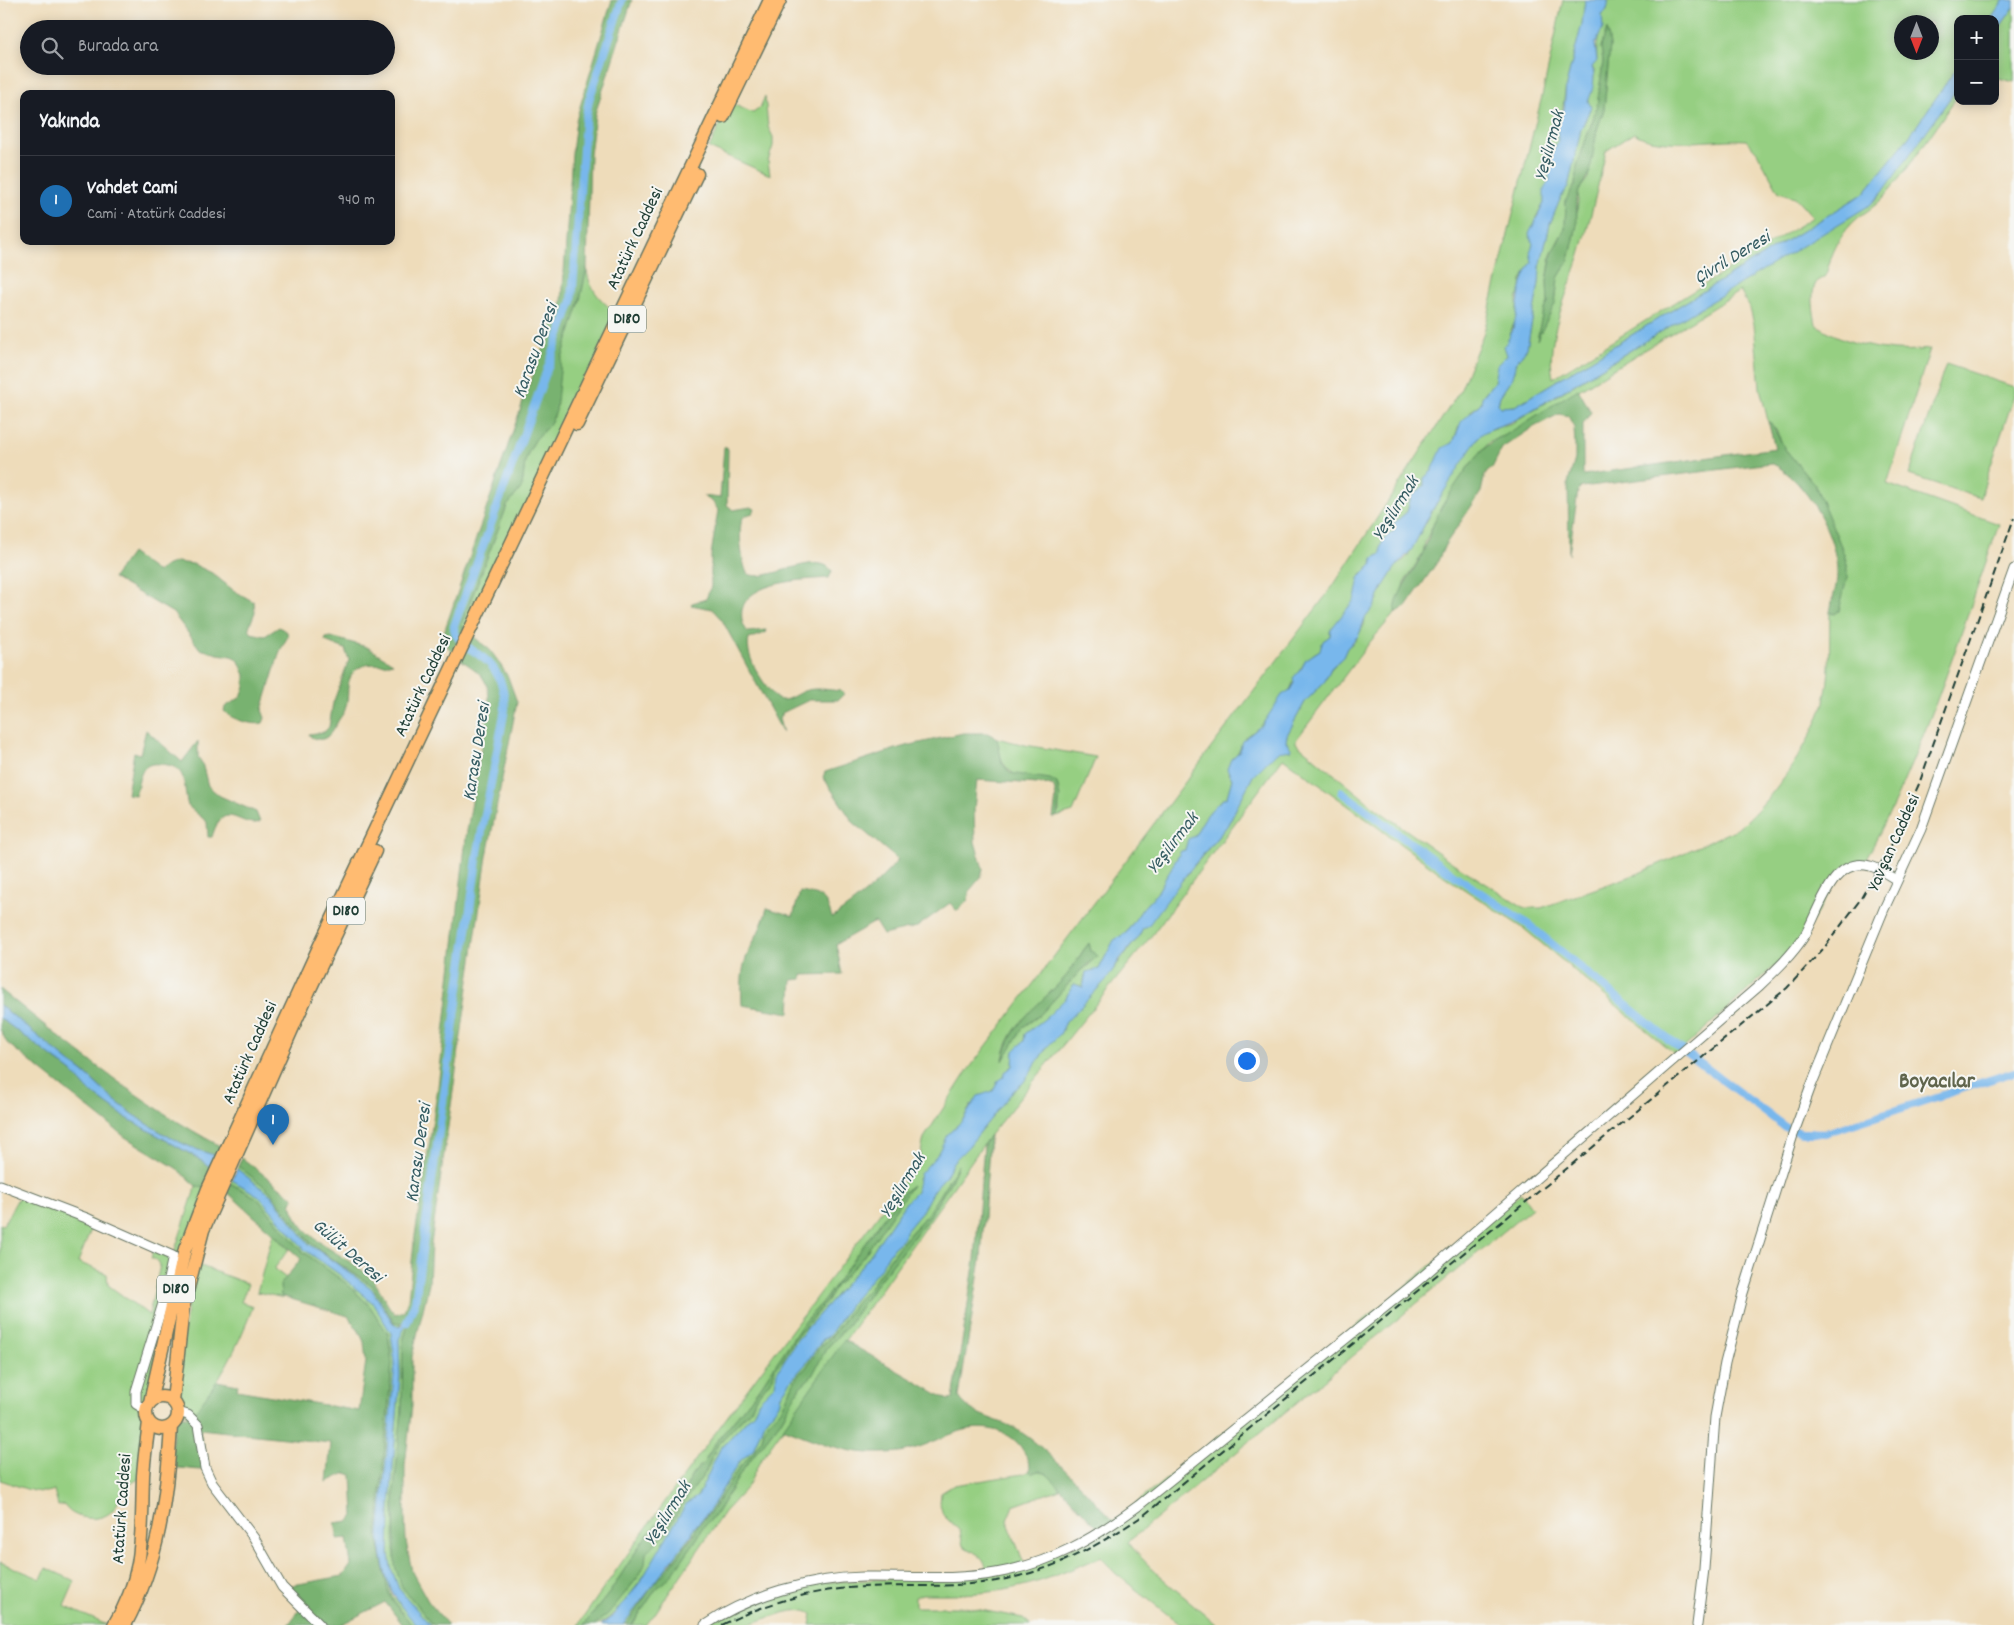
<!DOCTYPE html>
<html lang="tr">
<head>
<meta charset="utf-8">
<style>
  :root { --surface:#171b24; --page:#20242c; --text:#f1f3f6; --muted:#9ea1a6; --line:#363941; --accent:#1f6fb2 }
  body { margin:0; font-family:Dekko,sans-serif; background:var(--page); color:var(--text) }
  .controls { position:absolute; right:15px; top:15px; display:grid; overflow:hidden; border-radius:10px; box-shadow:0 2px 12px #0003 }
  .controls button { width:45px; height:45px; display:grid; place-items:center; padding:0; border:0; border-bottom:1px solid var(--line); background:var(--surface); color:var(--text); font:25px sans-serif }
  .compass { position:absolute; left:1894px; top:15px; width:45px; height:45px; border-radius:50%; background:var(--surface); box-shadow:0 2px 12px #0003; rotate:180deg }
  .you { position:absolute; left:1246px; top:1060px; width:18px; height:18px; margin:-12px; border:4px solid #fff; border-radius:50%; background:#1a73e8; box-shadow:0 0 0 8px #1a73e833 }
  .badge { display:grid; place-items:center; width:32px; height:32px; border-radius:50%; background:var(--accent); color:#fff; font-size:16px; font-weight:700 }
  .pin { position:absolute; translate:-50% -41px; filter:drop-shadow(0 1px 2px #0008) }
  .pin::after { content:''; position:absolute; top:26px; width:18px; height:15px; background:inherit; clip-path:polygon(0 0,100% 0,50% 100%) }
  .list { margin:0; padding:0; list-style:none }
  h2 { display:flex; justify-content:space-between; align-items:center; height:65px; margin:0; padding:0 20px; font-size:21px }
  h2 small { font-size:16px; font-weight:400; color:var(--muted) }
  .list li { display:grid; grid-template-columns:32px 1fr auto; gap:15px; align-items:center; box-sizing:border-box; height:90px; padding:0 20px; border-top:1px solid var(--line) }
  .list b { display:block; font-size:19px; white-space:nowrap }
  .list p { margin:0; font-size:16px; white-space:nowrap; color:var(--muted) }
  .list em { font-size:16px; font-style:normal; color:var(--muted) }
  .icon { flex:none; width:28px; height:28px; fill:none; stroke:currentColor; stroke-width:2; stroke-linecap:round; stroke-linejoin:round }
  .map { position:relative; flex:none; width:2014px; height:1625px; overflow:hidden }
  .search { position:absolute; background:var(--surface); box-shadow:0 2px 12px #0003; left:20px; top:20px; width:375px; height:55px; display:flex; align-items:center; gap:12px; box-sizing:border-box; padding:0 18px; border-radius:28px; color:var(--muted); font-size:19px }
  .panel { position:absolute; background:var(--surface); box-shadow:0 2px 12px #0003; left:20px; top:90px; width:375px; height:155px; border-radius:10px }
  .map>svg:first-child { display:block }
</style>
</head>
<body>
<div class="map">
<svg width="2014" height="1625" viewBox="0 0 2014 1625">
  <rect width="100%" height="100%" fill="#f6f6f2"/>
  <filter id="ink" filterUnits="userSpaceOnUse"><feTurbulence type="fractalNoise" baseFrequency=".02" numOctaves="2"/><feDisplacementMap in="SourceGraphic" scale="10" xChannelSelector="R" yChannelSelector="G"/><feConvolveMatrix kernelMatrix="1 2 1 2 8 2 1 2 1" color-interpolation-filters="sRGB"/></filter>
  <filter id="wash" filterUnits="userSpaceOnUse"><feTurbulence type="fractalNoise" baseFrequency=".0096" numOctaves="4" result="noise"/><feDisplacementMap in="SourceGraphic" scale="20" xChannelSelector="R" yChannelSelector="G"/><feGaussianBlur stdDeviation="1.12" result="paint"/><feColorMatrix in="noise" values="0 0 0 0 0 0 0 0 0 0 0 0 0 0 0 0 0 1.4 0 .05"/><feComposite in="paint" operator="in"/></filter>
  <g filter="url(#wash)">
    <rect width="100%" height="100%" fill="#eedcba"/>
    <path fill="#96cf82" stroke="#5a865b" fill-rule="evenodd" d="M1563,0H1585L1582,24L1566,85L1558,142L1549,156L1550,179L1544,203L1536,217L1532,262L1522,280L1520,293L1517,299V317L1511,330L1507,355L1499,363L1494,382L1483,395L1481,403L1471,411L1470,416L1458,428L1453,443L1442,451L1432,471L1424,478V486L1411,497L1407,512L1395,523L1394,531C1385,537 1379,543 1381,554L1375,557L1372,565L1361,575L1355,599L1330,631V636L1323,641L1320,650C1304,658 1296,675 1290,690L1284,694L1262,725L1245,738L1237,754L1231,759L1228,774L1232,779L1227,797C1213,804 1201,822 1195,836L1188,840L1185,850L1181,851L1157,893L1143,908L1126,933L1112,944L1099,969L1085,975L1083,987L1074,984L1065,999L1047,1018L1025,1034L1024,1041L1014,1051L1013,1066L1005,1072L1004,1077L993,1091L971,1105L962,1121L947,1135L941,1150L918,1179L916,1192L907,1201L868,1258L797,1340L775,1385L759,1401L754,1412L720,1449L698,1496L686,1504C676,1528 619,1625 594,1625L605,1616L639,1576L646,1553L665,1534L680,1508L705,1473L718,1444L751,1409L755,1399L773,1377L775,1368L782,1361L794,1340L826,1302L835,1287L863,1257L912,1185L899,1196L822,1303L802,1325L759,1389L716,1442L705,1461L692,1475L680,1499L644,1539L610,1592L584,1625H578C684,1471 797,1323 909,1174L920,1157L924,1138L966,1073L1333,586L1461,389L1484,332L1543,92ZM1089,943L1091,951L1095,954L1089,965L1081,970L1040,1015L1023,1027L1003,1059C1009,1022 1044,1002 1067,975C1075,965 1080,953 1089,943Z
      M1608,0H2004L1991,19H1958V66L1909,137L1863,194L1515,406L1501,407L1498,405L1500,396L1511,380L1517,361L1527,348L1539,283L1540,267L1550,224L1561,197L1568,187L1581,129L1586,119L1588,101L1595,72L1592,67L1597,59C1595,39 1602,34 1602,15L1607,11ZM1902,22H1932V52H1902ZM1607,30L1610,46L1604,109L1597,130L1588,178L1579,190L1575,235L1569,260L1558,278L1556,296L1546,319L1538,332L1548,303L1547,281L1551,254L1565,228L1566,200L1575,185L1577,166L1597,107L1603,61L1601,47ZM1634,133C1659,150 1715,138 1746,140L1757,152L1779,192L1795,197L1813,217L1553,378C1545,338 1568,293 1580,255C1590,221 1598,186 1606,151Z
      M2014,7V82L1995,77V34Z
      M1958,87V95C1935,128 1914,162 1888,192C1880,203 1870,209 1859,217C1841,231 1830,255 1826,276C1823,279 1818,280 1816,283C1810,292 1814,314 1816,324C1846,346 1893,354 1930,349L1887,484L1999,524C1959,640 1922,756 1863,865L1842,871L1798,945L1676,1055L1523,928L1444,876L1283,758L1152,935L990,1135L760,1461L748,1486L724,1512L654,1615L646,1625H632L656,1589L665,1581L694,1543L704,1526L716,1514L744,1468L780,1422L800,1387L812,1375L826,1349L848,1325L874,1287L930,1216L951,1181L957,1167L928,1213L896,1250L869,1289L856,1302L833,1334L818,1349L806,1368L797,1376L782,1408L765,1426L762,1438L753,1453L741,1465L712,1510L704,1518L669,1569L653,1585L628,1623L623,1625L652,1583L670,1565L693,1529L710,1510L739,1462L753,1450L763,1424L779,1404L781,1395L793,1378L805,1365L823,1339L829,1336L852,1302L878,1270L893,1248L901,1241L907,1229L921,1213L934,1188L946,1176L953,1162L968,1147L1013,1091L1023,1083L1047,1047L1060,1034L1066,1022L1102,984L1137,939L1143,928L1227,826L1253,776L1277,752L1282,749L1291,750L1286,741L1287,735L1305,702L1325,681L1331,669L1343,657L1347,648L1355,641L1364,625L1365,618L1375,605L1383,587L1395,568L1407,557L1450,479L1479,436L1485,431L1512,423L1876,200ZM1740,291L1750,309L1754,324L1760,388L1768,421L1776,430L1785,449L1815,485L1845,557L1847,565L1839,611L1833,614L1830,612C1829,639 1831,667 1826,693C1819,735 1770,803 1737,829L1637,874L1541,908H1525L1453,863L1378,810L1296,743V740L1370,642L1395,613L1404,583L1423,553L1425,542L1442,506L1468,467L1490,441L1504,436Z
      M765,96L768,127L773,137V146L768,161L770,175L709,148L730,103L753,113L760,108Z
      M587,268C587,287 603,305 620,314L469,633L464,629L462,623L507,506L522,487L525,462L529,451L535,440L554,417L561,361L579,304Z
      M1946,364L2014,387V396L1980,498L1909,475Z
      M997,738L1025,745L1096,757L1073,812L1053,818L1059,812L1058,787C1023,776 1001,782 997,738Z
      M238,1166L269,1190L310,1242L329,1258L372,1285L394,1322L406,1321L398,1326L393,1323L371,1288L309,1244L271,1195L237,1169Z
      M232,1180L259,1196L305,1250L339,1274L373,1303L391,1333L395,1363L379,1535L390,1590L393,1597L417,1625H412L393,1601L388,1591L377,1536L391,1381V1351L388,1334L369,1305L347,1284L302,1251L257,1198L230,1183Z
      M196,1186L208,1189L193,1226L146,1412L143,1477C135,1481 126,1485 122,1494C119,1499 117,1506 112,1511C100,1523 73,1520 64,1505L58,1506L54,1490C39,1497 15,1484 0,1480V1224L3,1225L21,1193L94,1222L78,1262L107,1274L108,1285L149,1315L160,1265L158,1261L151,1258L154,1249L173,1256Z
      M1521,1193L1532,1208L1128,1542C1152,1574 1188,1598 1217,1625H1181L1115,1573L1101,1557C1074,1568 1046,1581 1018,1587C986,1595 954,1594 922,1594L915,1597V1605L917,1607H965L1023,1618L1031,1625H810L812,1614C796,1603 762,1622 745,1625C732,1625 718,1625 705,1625L719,1616L810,1583L987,1574C986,1556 977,1554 963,1546L960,1531L943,1515L940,1504L941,1493L954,1485L1023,1474L1029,1471L1030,1472C1046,1469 1051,1477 1060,1489L1013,1506L1007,1520L1025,1566L1093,1538Z
      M273,1234L289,1249L274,1269L286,1278L280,1288L284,1298L257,1292Z
      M193,1263L248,1284L241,1302L253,1306C239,1346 218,1384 191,1417L178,1409L175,1403Z
      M409,1322L403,1341L402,1410L394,1492V1550L402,1587L433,1625L428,1623L399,1589L391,1568L389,1554L390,1505L400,1376L399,1339L400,1333Z
      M0,1562L41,1579L46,1568L75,1581L64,1606L107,1625H0Z"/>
    <path fill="#78b270" stroke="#4c7852" d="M612,0H632L595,114L590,155L587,268L579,304L561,361L556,411L550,424L535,440L529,451L525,462L522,487L507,506L462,623L464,629L490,650L498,661L508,677L517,702L487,856L431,1244L429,1284L412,1357V1406L405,1465V1518L406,1541L412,1572L428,1601L448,1625H433L402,1587L395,1566L394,1492L402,1410L403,1341L411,1316L402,1323L394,1322L372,1285L330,1258L310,1242L269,1190L238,1166L242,1158L294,1198L291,1205C302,1242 343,1252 369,1276C381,1287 384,1303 395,1314L404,1311L408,1300L414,1242L438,1087L466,837L489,702C491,659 446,669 444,632L527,390L562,302L572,153L576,120Z
      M1607,29L1610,45L1604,109L1597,130L1590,172L1579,190L1576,202L1577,225L1569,260L1558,278L1555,304L1537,340L1542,315L1548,303L1547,281L1552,254L1565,228L1566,200L1575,185L1577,166L1597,107L1603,61L1601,47Z
      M1578,389L1591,412L1583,424V475L1775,448L1768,421L1771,423L1785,449L1815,485L1841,546L1847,565V578L1839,611L1835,614L1830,612C1832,600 1837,587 1837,574C1838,537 1805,478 1771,463L1582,487L1578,491L1569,554L1568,483L1575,459V447L1574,427L1568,416L1559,414L1532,428L1502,448L1492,468L1485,474L1481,492L1445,545L1438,561L1406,607L1395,613C1396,591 1413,574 1422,555C1429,539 1433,521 1442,506C1454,487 1483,440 1504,436Z
      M724,447L728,449L727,505L733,510L751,507L755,509L753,513C750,514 745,515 743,518C737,526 742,564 747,573C764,586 817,548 832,571L829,578C806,580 748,580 742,610C741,618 742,625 748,632L766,630L765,633L749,639C744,657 765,686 777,699C787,703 795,694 804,691C815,687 830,690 841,691L844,694L838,700H809L782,713L779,719L783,733L722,620L712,609L691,605L692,603L706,599L711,586V555L718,510L713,502L703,496L720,498Z
      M131,553L157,572L165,566L176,562L193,564L212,573L233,590L254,602L255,612L249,627L251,633L265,636L279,627L287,632L288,636L280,651L262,710L265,718L263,723C253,726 230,719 224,711L225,707L241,697L245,686V675L238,659L231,656L218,654L200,649L173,613L113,578Z
      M331,637L367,647L393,663C379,667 368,660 356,670C344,681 350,693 346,706C345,713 340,717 337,723C330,734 326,744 311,737L309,734L324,732L329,727L333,703L349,660L345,649L325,641L326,638Z
      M146,730L182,762L198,741V757L202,763L208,786L220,796L256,812L260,822C240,829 224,796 212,837H208L207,822L188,806C182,785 190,765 159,764C152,763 145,765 142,772C138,779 138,788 135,795L127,794L134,752L140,754Z
      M963,733H987L997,738L1002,763L1010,773L1050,779L1057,783L1060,797L1057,816L1053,818C1054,808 1059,793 1052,785L977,780L974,809L975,842L983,869L981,877L970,890L968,900L957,911L950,903L917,927L883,935L875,922L836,944L842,974L802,975V979L792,980L790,1013L742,1005C741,990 741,972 746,958C753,941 763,926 767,908L793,916L800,892C823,896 825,896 832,918C857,901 878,884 898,860L853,822L823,777L825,772L902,747Z
      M1089,943L1091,951L1098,956L1081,970L1040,1015L1023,1027L1003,1061C1011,1020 1041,1005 1067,975C1075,965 1081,953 1089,943Z
      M0,989C70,1046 142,1105 222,1147L218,1156C180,1147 143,1123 113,1099C98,1087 87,1072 69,1062L0,1005Z
      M0,1018L72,1072L88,1090L125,1117L206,1163L212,1168L208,1189L196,1186L176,1168L125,1137L7,1043L0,1029Z
      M990,1135L981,1259L959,1397C971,1416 995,1418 1014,1428C1047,1446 1088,1495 1115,1522L1102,1532L1046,1473L1039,1471L1032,1473L1029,1471L1030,1467C1025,1451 1019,1440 1003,1433C967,1418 942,1442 909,1450C899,1453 888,1453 878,1453C845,1454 814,1440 783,1428L844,1340L948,1400L953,1399L975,1259L984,1144Z
      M958,1165L951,1181L930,1216L874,1287L848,1325L826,1349L812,1376L800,1387L780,1422L744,1468L716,1514L704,1526L698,1537L671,1576L656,1589L632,1625H626L653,1585L669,1568L694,1535L697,1526L712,1510L741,1465L753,1453L762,1438L765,1426L782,1408L797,1376L806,1368L818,1349L833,1335L856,1302L869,1289L896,1250L928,1213Z
      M230,1183L257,1198L302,1251L347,1284L369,1305L388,1334L392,1363L377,1536L388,1591L393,1602L412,1625H403L385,1602L340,1625H288L301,1608L282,1587L343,1576L351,1565L347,1538L338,1539L335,1523L349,1521L354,1516L352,1475L346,1473L327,1482L331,1443L200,1429L205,1468L200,1470L169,1467L174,1424L178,1415L191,1417L217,1381L238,1385L237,1390L359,1411L366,1361L364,1342L359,1331L348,1316L281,1296L280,1285L301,1259L226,1191Z
      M912,1185L863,1257L835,1287L826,1302L794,1340L782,1361L775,1368L773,1377L755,1399L751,1409L718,1444L705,1473L680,1508L665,1534L646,1553L645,1564L639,1576L609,1613L594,1625H584L610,1592L644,1539L680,1499L692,1475L705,1461L716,1442L759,1389L802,1325L822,1303L899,1196Z"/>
    <path fill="#78b7ec" stroke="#4c7a90" d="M1585,0H1608C1609,6 1607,11 1602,15L1603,28L1595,44L1597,61L1592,67C1596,76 1593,92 1588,101L1591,107L1581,129L1568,187L1561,197L1550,224L1540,267L1539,283L1527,348L1517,361L1511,380L1500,396L1498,404L1501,407L1515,406L1863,194L1909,137L1958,66V87L1885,189L1870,205L1522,416C1508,425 1491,426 1479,436L1431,512L1412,549L1395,568L1383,587L1374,607L1365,618L1359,635L1347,648L1343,657L1331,668L1325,681L1305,702L1287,735L1286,741L1292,750L1277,752L1253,776L1227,826L1189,871L1148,926L1143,928L1137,939L1120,959L1107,979L1066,1022L1060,1034L1047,1047L1023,1083L1013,1091L968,1147L953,1162L946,1176L934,1189L921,1213L907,1230L901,1241L893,1248L879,1270L852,1302L829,1336L823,1339L805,1365L793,1378L781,1395L779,1404L763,1424L753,1450L739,1462L710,1510L693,1529L692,1534C669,1564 646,1594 623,1625H601L614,1615L641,1581L686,1504L698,1496L720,1449L754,1412L759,1401L775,1385L777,1372L797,1340L868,1258L907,1201L916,1192L920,1174L937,1155L947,1135L962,1121L978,1096L993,1091L998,1081L1004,1077L1005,1072L1013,1066L1014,1051L1024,1041L1025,1034L1047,1017L1065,999L1074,984L1083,987L1086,972L1099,969L1114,940L1126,933L1143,908L1157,893L1181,851L1185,850L1188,839L1195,836C1201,822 1213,804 1227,797L1232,779L1227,769L1231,759L1239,752L1242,741L1262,725L1282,695L1290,690L1294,683L1293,678L1302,668L1305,660L1320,650L1323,641L1330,636L1331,629L1355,599L1359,578L1372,565L1373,558L1381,554C1379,543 1385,537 1394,531V523L1407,512L1411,497L1424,486V478L1432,471L1442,448L1453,443L1461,422L1481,403L1482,397L1494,382L1497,365L1507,355L1504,346C1523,320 1513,289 1532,262L1530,252L1533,244L1529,234L1544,203V189L1550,179L1548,173L1549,156L1558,142L1557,129L1564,109L1566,85L1582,24Z
      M2004,0H2014V7L1995,34V19H1991Z
      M0,1005L69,1062C86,1072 98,1087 113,1099C143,1123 180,1147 218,1156L212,1168L196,1157L125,1117L88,1090L72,1072L0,1018Z
      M237,1169L271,1195L309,1244L371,1288L393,1323L398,1326L403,1325L412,1314L399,1339L400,1376L390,1505L389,1554L391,1568L399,1589L430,1625H417C388,1594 384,1577 379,1535L395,1363L391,1333L373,1303L339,1274L305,1250L259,1196L232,1180Z"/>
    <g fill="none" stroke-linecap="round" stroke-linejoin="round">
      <path stroke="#78b7ec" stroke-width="8" d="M1342,792L1448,871L1529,925L1665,1037L1785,1127L1801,1133H1825L2014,1072
        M407,1322L415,1302L478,852L505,709C505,692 500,674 488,662C478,652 453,642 454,626L572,301L585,122L589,100L622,0"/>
    </g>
  </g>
  <g filter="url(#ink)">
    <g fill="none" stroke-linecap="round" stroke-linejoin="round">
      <defs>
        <path id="minor" d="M0,1185L89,1219L173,1256L163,1303L136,1391V1404L146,1410
          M178,1412L188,1415L198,1425L205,1468L212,1483L254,1538L282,1587L320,1625
          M705,1625C750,1595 810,1578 863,1577C907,1576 953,1581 996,1573C1052,1563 1093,1539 1138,1506L1415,1283L1759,986C1776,970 1792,955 1805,935C1819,912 1832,855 1870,866C1879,868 1888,875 1897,880
          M1697,1625L1704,1569L1715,1417L1725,1363L1743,1293L1793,1135L1811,1086L1884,909L1921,829L2014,569"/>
        <path id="highway" d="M723,117L780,0
          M577,424L697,174
          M146 1413a16 16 0 1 1 32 0a16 16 0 1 1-32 0Z
          M173,1401L183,1307L203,1230L309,991L375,851
          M150,1402L185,1249L208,1189L320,945L770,0
          M114,1625C146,1573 141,1533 143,1476C144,1458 147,1440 149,1422
          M125,1625C159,1562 167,1496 171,1426"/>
      </defs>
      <use href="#minor" stroke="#677563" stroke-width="11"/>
      <use href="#highway" stroke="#677563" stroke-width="15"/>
      <use href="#minor" stroke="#fff" stroke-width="9"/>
      <use href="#highway" stroke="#ffbb71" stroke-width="12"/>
      <path stroke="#1f3d34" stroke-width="2" stroke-dasharray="8 4" stroke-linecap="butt" d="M722,1625C765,1603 815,1589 864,1587C908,1585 953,1588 996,1581C1054,1571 1096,1547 1144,1515L1787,988L1824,948L1860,900L1893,842L1919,784L2014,518"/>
    </g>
  </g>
  <g text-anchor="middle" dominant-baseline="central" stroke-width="4" stroke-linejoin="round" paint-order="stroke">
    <g fill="#f6f6f2" stroke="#60746d" stroke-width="1">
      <rect x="608" y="305.5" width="38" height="27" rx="4"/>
      <rect x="327" y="897.5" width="38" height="27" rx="4"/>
      <rect x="157" y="1275.5" width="38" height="27" rx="4"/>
    </g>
    <g font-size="16" font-weight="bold" fill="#1f3d34">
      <text x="627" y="319">D180</text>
      <text x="346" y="911">D180</text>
      <text x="176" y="1289">D180</text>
    </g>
    <g font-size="18" fill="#1f3d34" stroke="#f6f6f2">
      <text transform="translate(636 239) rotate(-65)">Atatürk Caddesi</text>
      <text transform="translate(424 686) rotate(-65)">Atatürk Caddesi</text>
      <text transform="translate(1895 843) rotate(-66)">Yavşan Caddesi</text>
      <text transform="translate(251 1053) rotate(-66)">Atatürk Caddesi</text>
      <text transform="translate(123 1509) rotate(-86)">Atatürk Caddesi</text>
    </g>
    <g font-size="19" font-style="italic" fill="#355c62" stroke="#f6f6f2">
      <text transform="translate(1551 146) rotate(-75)">Yeşilırmak</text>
      <text transform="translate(1733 259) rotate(-31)">Çivril Deresi</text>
      <text transform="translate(537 351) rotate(-70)">Karasu Deresi</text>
      <text transform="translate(1397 509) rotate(-58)">Yeşilırmak</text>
      <text transform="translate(478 752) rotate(-81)">Karasu Deresi</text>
      <text transform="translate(1174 844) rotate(-52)">Yeşilırmak</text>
      <text transform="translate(420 1153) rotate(-82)">Karasu Deresi</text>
      <text transform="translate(904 1186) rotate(-59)">Yeşilırmak</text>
      <text transform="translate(347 1252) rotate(41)">Gülüt Deresi</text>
      <text transform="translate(669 1514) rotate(-58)">Yeşilırmak</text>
    </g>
    <g font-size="22" font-weight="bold" fill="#60654d" stroke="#f6f6f2">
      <text x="1937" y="1082">Boyacılar</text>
    </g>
  </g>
</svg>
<div class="controls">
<button>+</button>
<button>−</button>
</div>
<svg class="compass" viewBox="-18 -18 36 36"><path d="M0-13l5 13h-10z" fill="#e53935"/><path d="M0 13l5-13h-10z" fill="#9ea1a6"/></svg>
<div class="you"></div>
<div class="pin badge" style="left:273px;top:1145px">1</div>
<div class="search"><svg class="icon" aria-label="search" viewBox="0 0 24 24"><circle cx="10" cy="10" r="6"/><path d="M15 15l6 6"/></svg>Burada ara</div>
<section class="panel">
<h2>Yakında<small></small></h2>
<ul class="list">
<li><span class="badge">1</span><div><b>Vahdet Cami</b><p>Cami · Atatürk Caddesi</p></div><em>940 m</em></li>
</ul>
</section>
</div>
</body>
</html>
